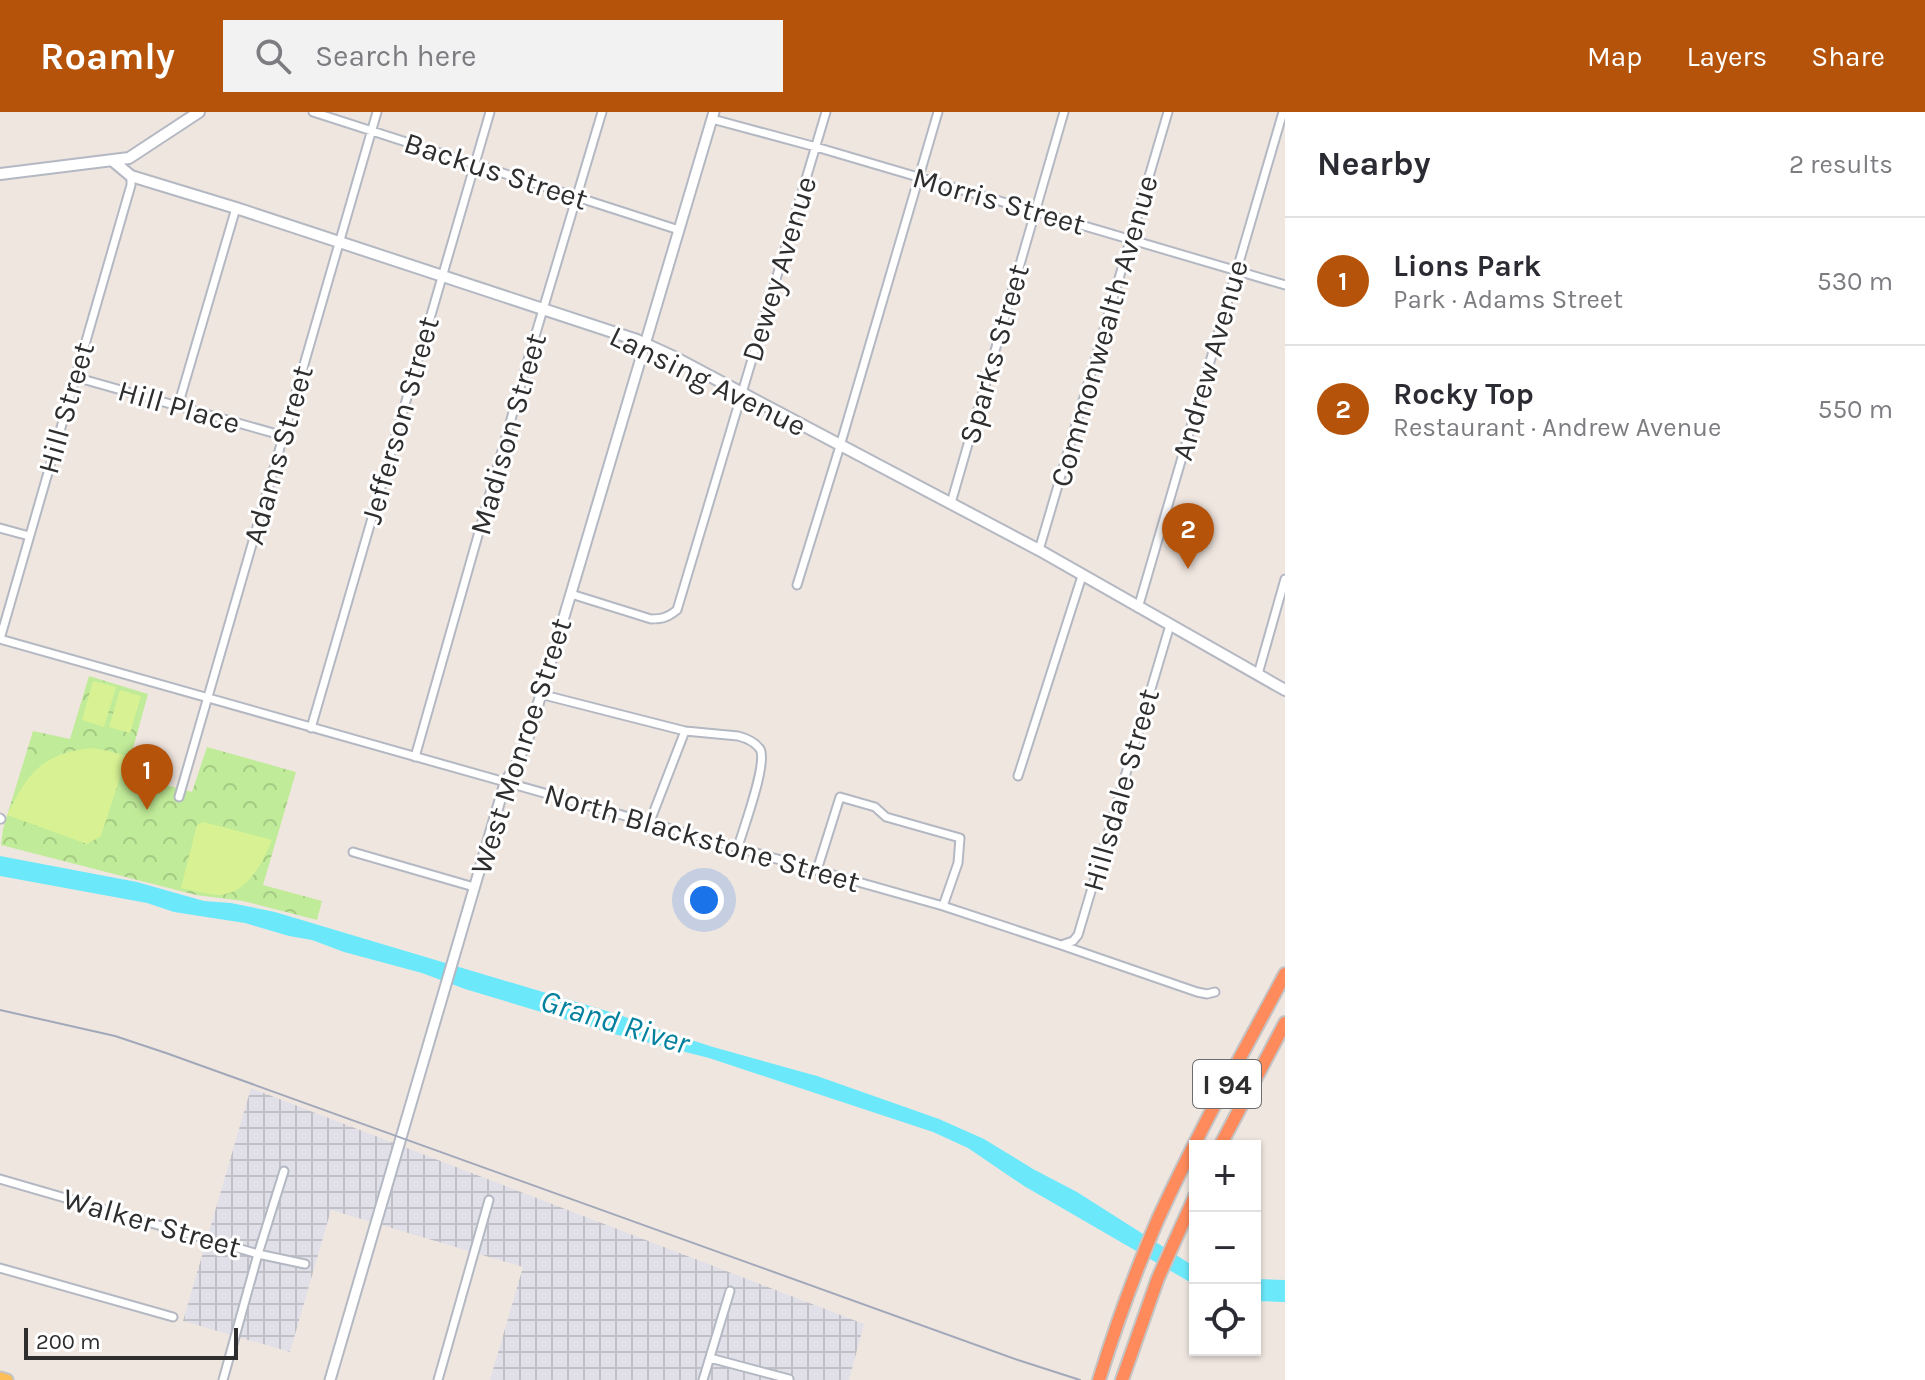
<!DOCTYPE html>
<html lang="en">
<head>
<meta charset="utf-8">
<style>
  :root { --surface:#fff; --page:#f2f2f3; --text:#2b2b33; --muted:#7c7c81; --line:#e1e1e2; --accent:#b45309 }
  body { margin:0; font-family:Karla,sans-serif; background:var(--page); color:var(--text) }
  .controls { position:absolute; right:24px; bottom:24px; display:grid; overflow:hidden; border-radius:0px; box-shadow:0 2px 6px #0004 }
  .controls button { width:72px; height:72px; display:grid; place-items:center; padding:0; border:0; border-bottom:2px solid var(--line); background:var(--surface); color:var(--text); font:40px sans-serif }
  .scale { position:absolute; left:24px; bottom:20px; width:214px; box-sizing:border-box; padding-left:8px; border:4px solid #2e2e2e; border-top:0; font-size:22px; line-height:28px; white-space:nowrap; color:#2e2e2e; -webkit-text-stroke:6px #fff; paint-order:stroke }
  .you { position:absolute; left:704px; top:788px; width:28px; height:28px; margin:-20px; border:6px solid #fff; border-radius:50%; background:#1a73e8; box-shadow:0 0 0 12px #1a73e833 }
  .badge { display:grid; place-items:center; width:52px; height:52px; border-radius:50%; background:var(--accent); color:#fff; font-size:26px; font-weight:700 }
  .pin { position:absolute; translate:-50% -66px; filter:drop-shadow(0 2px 4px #0008) }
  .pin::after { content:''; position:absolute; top:42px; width:28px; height:24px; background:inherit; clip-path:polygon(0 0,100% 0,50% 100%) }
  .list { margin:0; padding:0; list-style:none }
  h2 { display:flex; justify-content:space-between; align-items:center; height:104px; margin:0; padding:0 32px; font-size:34px }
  h2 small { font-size:26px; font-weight:400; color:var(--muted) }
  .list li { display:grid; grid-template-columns:52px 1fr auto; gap:24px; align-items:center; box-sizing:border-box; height:128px; padding:0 32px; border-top:2px solid var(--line) }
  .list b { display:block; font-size:30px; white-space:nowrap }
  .list p { margin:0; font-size:26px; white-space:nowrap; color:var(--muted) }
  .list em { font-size:26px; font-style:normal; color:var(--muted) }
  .icon { flex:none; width:44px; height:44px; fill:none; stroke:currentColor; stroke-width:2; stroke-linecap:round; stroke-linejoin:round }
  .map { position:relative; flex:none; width:1285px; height:1268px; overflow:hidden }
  header { display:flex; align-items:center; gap:48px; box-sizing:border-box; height:112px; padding:0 40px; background:var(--accent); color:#fff }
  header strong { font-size:38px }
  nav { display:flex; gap:44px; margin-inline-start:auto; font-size:28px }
  .search { width:560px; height:72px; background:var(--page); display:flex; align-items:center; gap:20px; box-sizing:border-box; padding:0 28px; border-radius:0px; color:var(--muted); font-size:30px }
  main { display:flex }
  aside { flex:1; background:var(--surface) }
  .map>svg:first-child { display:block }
</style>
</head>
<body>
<header>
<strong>Roamly</strong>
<div class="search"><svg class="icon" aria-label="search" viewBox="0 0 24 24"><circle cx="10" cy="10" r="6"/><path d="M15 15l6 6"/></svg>Search here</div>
<nav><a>Map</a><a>Layers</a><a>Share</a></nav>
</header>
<main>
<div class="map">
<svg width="1285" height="1268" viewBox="0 0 1285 1268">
  <defs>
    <pattern id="industrial-grid" width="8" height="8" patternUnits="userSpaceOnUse" patternTransform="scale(2)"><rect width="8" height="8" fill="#e1e0e8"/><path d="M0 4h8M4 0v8" fill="none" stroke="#c1c0c7"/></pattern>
    <pattern id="forest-crowns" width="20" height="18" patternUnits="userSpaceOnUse" patternTransform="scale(2)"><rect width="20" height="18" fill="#c0eb98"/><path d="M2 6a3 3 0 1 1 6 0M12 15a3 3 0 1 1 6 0" fill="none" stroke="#a5ca83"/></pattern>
  </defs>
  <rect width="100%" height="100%" fill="#f0e6e0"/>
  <path fill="url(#industrial-grid)" d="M251,976L864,1212L849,1268H490L523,1155L331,1098L290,1240L183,1209Z"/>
  <path fill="url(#forest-crowns)" d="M89,564L148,582L126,662L192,680L207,635L296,660L263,773L322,789L317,808L243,789L196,783L1,733L3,717L33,619L70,627Z"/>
  <path fill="#d8f293" d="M93,569L116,575L104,615L82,608Z
    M120,578L141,584L130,621L109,615Z
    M92,636L108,639L127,644L101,724L87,732L7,703C28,660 43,641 92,636Z
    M203,710L272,728C263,750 248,781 220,783C208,783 193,778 181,776L197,713Z"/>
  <path fill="#6be9fa" d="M0,744L137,770L204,789L231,791L275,800L620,903L651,915L713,935L817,964L939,1007L984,1027L1033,1057L1077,1080L1195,1155V1173L1024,1074L968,1036L933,1020L709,946L614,922L465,877L422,861L344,840L312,828L289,824L245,811L174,800L147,791L0,764Z
    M1255,1167L1285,1168V1190L1255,1189Z"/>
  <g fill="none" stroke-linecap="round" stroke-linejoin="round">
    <defs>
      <path id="minor" d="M313,0L679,118
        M712,7L816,35L1285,173
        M75,265L284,324
        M178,294L236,96
        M951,391L1064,0
        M0,416L29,424
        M1039,438L1168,0
        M797,473L840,334L938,0
        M571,482L651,507C663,507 668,505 677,498L826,0
        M1138,496L1283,0
        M0,527L943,794L1061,833L1197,880L1207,882L1215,880
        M0,527L131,73V64
        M1258,562L1285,467
        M540,582L685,619L738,624C746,626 755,630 760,637C768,651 743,717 738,735
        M311,616L490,0
        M415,645L527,251L602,0
        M1018,664L1082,464
        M179,685L377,0
        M0,706L1,707
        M649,712L685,619
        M353,740L474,775
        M817,758L840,685L875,695L886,705L960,726L958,751L943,794
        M1064,832L1073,829L1078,823L1170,513
        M0,1067L258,1142L305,1152
        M0,1156L173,1205
        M710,1246L789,1267
        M223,1268L258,1142L284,1059
        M438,1268L489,1088
        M703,1268L730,1179"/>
      <path id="tertiary" d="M330,1268L505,671L518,649L528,626L714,0"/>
      <path id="secondary" d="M113,49L131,64L236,96L637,228L672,244L1039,438L1285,578
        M0,62L129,46L199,0"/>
      <path id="primary" d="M0,1266L7,1268"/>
      <path id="motorway" d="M1220,1034L1285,911
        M1099,1268C1116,1213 1135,1160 1158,1107C1196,1024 1242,943 1285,862
        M1122,1268L1158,1166L1195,1084"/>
    </defs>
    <use href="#minor" stroke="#b3b8c2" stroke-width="11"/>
    <use href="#tertiary" stroke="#b3b8c2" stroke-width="13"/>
    <use href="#secondary" stroke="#b3b8c2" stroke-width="14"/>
    <use href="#primary" stroke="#c4c4c4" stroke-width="15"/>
    <use href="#motorway" stroke="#c4c4c4" stroke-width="16"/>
    <use href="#minor" stroke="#fff" stroke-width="7"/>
    <use href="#tertiary" stroke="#fff" stroke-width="9"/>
    <use href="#secondary" stroke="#fff" stroke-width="10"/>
    <use href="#primary" stroke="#fdbe57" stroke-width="11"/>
    <use href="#motorway" stroke="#ff8a5b" stroke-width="12"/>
    <path stroke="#a1a8b9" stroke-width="2" d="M0,898L115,924L166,941L1018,1248L1080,1268"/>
  </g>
  <g text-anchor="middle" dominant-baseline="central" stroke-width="6" stroke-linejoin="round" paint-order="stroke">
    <rect fill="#fff" stroke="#6d6d6d" stroke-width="2" x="1193" y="948" width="68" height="48" rx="6"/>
    <g font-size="28" font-weight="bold" fill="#2e2e2e">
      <text x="1227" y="972">I 94</text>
    </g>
    <g font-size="30" fill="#2e2e2e" stroke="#fff">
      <text transform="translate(496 59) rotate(18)">Backus Street</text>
      <text transform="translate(999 89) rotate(16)">Morris Street</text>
      <text transform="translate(779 157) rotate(-73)">Dewey Avenue</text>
      <text transform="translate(1104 219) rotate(-74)">Commonwealth Avenue</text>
      <text transform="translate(994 242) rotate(-74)">Sparks Street</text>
      <text transform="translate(1210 248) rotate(-74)">Andrew Avenue</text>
      <text transform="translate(708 269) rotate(26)">Lansing Avenue</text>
      <text transform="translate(179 295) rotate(16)">Hill Place</text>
      <text transform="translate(66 296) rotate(-74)">Hill Street</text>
      <text transform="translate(400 308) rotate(-74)">Jefferson Street</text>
      <text transform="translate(508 322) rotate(-74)">Madison Street</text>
      <text transform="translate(278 343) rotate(-74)">Adams Street</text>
      <text transform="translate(521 634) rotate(-72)">West Monroe Street</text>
      <text transform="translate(1121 678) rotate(-74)">Hillsdale Street</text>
      <text transform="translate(702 726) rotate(16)">North Blackstone Street</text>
      <text transform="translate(152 1111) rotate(16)">Walker Street</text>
    </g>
    <g font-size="32" font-style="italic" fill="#03809e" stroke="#fff">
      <text transform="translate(615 910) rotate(17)">Grand River</text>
    </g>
  </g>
</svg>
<div class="controls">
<button>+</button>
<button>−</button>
<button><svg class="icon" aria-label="locate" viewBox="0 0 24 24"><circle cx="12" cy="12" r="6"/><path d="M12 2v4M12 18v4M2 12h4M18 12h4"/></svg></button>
</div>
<div class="scale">200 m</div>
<div class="you"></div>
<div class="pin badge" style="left:147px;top:698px">1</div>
<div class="pin badge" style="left:1188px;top:457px">2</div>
</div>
<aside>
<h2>Nearby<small>2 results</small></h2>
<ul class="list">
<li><span class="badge">1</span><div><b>Lions Park</b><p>Park · Adams Street</p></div><em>530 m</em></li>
<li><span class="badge">2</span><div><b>Rocky Top</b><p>Restaurant · Andrew Avenue</p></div><em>550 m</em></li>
</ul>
</aside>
</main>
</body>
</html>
